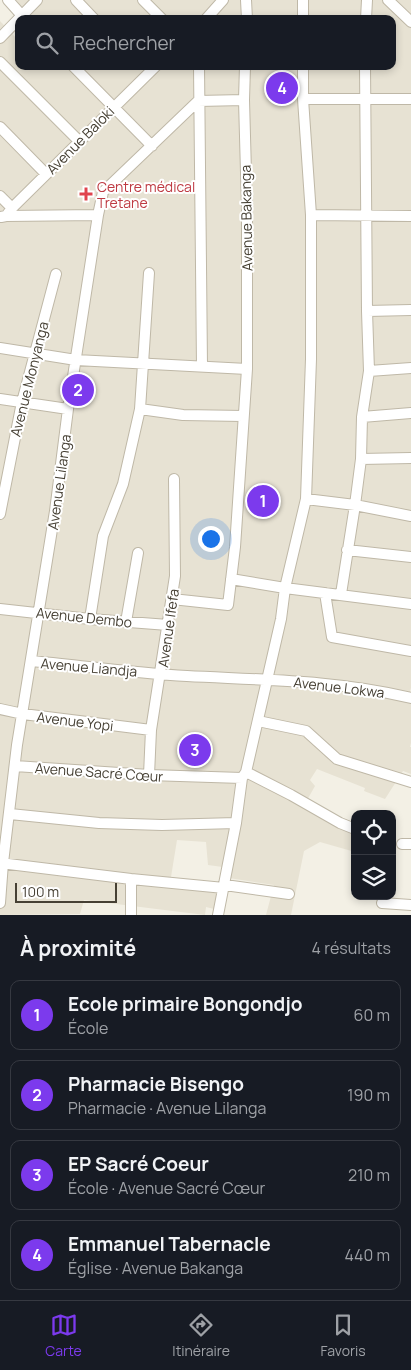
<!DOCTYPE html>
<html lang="fr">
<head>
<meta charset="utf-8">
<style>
  :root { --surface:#171b24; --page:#20242c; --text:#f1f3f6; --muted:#9ea1a6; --line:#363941; --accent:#7c3aed }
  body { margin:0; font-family:Manrope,sans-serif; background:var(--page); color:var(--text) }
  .controls { position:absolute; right:15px; bottom:15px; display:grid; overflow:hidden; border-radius:10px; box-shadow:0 2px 8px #0003 }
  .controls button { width:45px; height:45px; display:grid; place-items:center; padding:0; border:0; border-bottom:1px solid var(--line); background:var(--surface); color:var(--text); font:25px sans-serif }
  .scale { position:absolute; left:15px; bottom:12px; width:102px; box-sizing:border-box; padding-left:5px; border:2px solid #464034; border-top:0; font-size:14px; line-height:18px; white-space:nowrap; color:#464034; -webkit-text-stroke:4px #fff; paint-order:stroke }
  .you { position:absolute; left:210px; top:538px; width:18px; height:18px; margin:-12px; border:4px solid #fff; border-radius:50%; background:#1a73e8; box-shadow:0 0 0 8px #1a73e833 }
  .badge { display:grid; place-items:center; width:32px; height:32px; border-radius:50%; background:var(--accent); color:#fff; font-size:16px; font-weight:700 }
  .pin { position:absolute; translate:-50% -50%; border:2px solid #fff; box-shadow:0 1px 5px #0006 }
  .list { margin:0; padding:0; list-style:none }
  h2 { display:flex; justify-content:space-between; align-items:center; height:65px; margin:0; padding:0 20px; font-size:21px }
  h2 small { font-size:16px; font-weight:400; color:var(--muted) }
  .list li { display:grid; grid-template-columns:32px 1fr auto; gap:15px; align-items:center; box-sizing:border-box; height:70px; margin:0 10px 10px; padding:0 10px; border:1px solid var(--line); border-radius:10px }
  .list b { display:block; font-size:19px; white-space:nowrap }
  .list p { margin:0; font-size:16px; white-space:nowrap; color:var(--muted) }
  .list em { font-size:16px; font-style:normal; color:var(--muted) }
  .icon { flex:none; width:28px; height:28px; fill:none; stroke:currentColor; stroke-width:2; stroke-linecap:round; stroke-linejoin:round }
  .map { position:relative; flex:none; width:411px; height:915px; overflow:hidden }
  .search { position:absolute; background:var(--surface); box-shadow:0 2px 8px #0003; left:15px; right:15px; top:15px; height:55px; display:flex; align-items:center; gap:12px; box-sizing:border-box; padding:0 18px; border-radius:10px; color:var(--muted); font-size:19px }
  .sheet { height:385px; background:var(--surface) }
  nav { display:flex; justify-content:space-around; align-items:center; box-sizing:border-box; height:70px; border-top:1px solid var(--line); background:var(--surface); font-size:14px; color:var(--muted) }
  nav a { display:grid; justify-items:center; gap:2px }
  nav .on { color:var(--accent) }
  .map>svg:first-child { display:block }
</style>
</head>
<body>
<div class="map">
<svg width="411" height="915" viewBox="0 0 411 915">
  <rect width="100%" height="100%" fill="#f3f0e5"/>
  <path fill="#e7e2d3" d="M16,0H411V688L409,695L411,696V743L410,747H411V774L403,771L385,799L364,791L365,788L317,769L310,780L315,786L306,802L355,824V852L320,842L304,851L291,915H266L274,885L229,878L230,868L208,865L206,842L177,840L171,877L219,886L214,909L206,907L205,915L84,900L80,914L0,915V21L19,41V66H392V19H32Z"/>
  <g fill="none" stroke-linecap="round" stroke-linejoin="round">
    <defs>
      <path id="minor" d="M8,0L25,19
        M76,0L94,19
        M143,0L162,19
        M246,0L247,19
        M303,0V19
        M388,0L411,22
        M206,19L223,0
        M366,19L367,0
        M0,38L37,0
        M0,62L79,141
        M73,66L152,146
        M199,66L202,366
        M303,99H411
        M0,127L46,174
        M0,196L12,208
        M311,215L411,216
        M6,216L12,208L156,66
        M1,217L6,216L98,215
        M367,311L411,310
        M0,348L76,360L247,369
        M369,371L411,368
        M0,399L68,409
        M140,409L183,415L243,416
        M362,417L411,413
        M361,459L411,458
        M306,499L355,505L411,516
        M0,514L22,402L56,274
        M347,550L411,557
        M231,579L285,588L411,604
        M325,593L332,637L411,651
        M341,594L355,505L361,459L362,417L369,371L367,311L365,66
        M172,599L228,605L235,547L247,369V209L244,100L245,66
        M0,609L90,619L168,625
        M90,619L103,536L123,484L140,409L149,273
        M126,622L138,553
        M32,661C83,666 135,673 187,676C262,680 338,680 411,698
        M0,709L23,714L151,730
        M258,721L306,731L337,759L411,782
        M15,766L149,775L242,778
        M246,772L291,795L340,823L355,829
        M149,775L151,730L175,576L174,479
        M10,814L99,823L162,825L236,823
        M402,844H411
        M0,863L131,879L224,888
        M225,885L289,894
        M0,903L3,863L17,745L55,511L68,409L98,215L103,192L198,101L244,100
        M382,903L411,905
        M131,915V879
        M218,915L236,823L242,778L246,772L281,619L285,588L306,499L311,359V215L303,99V66"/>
    </defs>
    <use href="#minor" stroke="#bfb8a7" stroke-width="12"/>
    <use href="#minor" stroke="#fff" stroke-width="10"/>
  </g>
  <path fill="#e0444e" stroke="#fff" stroke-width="2" d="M83.5 186.5h5v5h5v5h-5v5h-5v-5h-5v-5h5z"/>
  <g text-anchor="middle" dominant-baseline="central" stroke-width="4" stroke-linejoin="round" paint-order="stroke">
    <g font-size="14" fill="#464034" stroke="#fff">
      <text transform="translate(80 140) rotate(-45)">Avenue Baloki</text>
      <text transform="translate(246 218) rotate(-91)">Avenue Bakanga</text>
      <text transform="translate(29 379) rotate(-76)">Avenue Monyanga</text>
      <text transform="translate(59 482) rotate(-82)">Avenue Lilanga</text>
      <text transform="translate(84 617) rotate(6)">Avenue Dembo</text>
      <text transform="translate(168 628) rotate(-82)">Avenue Ifefa</text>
      <text transform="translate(89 667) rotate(5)">Avenue Liandja</text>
      <text transform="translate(339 687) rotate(7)">Avenue Lokwa</text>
      <text transform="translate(75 721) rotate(7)">Avenue Yopi</text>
      <text transform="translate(99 772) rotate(4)">Avenue Sacré Cœur</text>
    </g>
    <g font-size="14" fill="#be3a42" stroke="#fff" text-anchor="start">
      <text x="97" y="186">Centre médical<tspan x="97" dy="16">Tretane</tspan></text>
    </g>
  </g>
</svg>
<div class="controls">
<button><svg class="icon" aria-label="locate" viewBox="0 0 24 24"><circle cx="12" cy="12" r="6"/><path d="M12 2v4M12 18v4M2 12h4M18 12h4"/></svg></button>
<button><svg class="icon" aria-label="layers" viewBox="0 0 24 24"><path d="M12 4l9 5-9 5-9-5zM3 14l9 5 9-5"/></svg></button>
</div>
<div class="scale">100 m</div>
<div class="you"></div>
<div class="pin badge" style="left:263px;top:501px">1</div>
<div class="pin badge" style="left:78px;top:390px">2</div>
<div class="pin badge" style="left:195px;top:750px">3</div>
<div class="pin badge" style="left:282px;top:88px">4</div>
<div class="search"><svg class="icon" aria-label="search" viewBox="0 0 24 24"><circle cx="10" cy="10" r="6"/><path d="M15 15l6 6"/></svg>Rechercher</div>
</div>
<section class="sheet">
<h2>À proximité<small>4 résultats</small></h2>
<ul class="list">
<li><span class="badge">1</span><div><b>Ecole primaire Bongondjo</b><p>École</p></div><em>60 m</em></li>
<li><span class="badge">2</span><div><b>Pharmacie Bisengo</b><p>Pharmacie · Avenue Lilanga</p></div><em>190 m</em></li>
<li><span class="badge">3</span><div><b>EP Sacré Coeur</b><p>École · Avenue Sacré Cœur</p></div><em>210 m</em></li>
<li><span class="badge">4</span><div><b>Emmanuel Tabernacle</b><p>Église · Avenue Bakanga</p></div><em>440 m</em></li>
</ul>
</section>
<nav>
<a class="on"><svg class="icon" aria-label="map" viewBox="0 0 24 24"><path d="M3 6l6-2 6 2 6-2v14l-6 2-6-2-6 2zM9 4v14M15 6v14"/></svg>Carte</a>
<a><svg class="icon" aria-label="directions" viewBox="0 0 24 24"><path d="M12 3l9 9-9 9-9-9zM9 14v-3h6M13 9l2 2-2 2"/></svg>Itinéraire</a>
<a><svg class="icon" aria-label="saved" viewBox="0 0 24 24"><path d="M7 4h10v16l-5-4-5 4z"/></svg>Favoris</a>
</nav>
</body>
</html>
